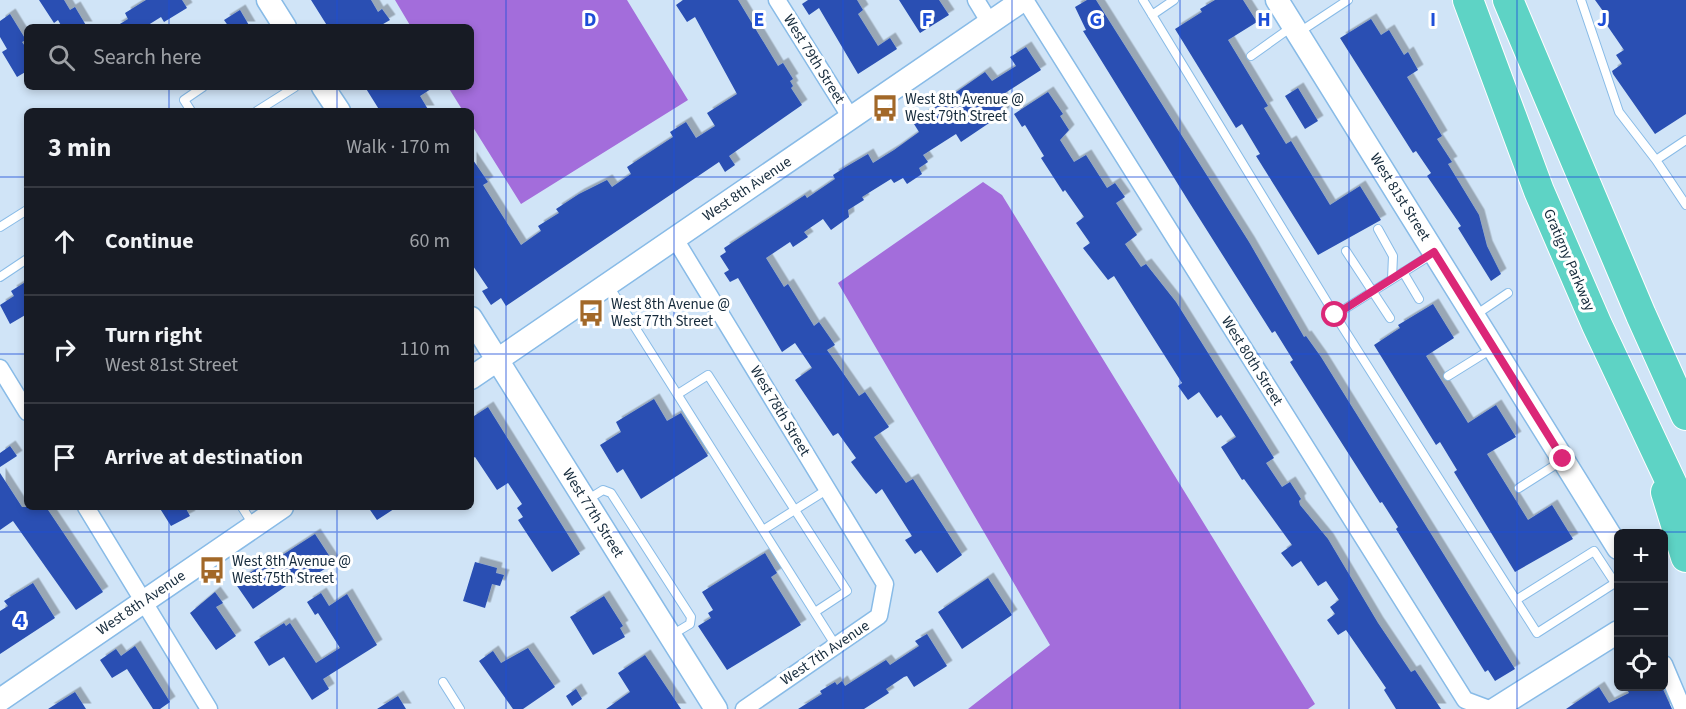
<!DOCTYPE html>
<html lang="en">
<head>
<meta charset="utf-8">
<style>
  :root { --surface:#171b24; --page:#242831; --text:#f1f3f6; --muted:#9ea1a6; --line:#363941 }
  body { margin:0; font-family:"Source Sans 3",sans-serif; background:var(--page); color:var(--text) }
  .controls { position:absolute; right:18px; bottom:18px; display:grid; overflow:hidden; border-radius:9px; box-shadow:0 3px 9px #0003 }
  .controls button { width:54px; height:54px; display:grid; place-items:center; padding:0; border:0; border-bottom:2px solid var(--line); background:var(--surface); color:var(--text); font:30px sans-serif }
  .stop { position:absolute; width:18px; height:18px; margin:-14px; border:4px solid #db2777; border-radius:50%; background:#fff }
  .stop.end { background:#db2777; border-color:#fff; box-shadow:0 2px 6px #0008 }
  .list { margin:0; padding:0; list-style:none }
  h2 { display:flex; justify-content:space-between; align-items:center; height:78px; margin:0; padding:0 24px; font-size:26px }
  h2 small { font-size:20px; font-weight:400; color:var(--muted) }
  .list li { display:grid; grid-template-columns:39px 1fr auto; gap:18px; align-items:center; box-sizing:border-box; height:108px; padding:0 24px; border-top:2px solid var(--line) }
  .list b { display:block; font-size:22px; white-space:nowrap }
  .list p { margin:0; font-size:20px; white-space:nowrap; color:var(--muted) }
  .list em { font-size:20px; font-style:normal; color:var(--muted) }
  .icon { flex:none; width:33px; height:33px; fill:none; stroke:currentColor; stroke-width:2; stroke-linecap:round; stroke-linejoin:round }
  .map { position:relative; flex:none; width:1686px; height:709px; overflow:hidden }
  .search { position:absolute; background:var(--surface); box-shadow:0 3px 9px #0003; left:24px; top:24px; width:450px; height:66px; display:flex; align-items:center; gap:15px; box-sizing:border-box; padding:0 21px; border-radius:9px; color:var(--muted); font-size:22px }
  .panel { position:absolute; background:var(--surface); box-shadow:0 3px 9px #0003; left:24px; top:108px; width:450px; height:402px; border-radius:9px }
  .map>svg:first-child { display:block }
</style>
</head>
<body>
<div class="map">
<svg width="1686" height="709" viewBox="0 0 1686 709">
  <defs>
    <filter id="shadow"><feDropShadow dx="5.5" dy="-5.5" stdDeviation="0" flood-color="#0004"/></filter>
  </defs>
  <rect width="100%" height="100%" fill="#d0e4f7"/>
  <path fill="#a36ddb" d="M395,0H627L688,100L521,204L471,124V111H463L448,87H471V27H411Z
    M983,182L1002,195L1315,704L1308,709H968L1050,645L838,283Z"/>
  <path fill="#294fb3" filter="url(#shadow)" d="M39,0H64L70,10L75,7L87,27H62L58,20L54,23Z
    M146,0H182L187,8L164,22L161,17L145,27H115L128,19L125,13Z
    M311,0H371L378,12L382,9L390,20L378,27H328Z
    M683,0H738L778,66L783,63L793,79L790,81L793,86L791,88L802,105L729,156L735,165L725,172L719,162L506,306L501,298L491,305L482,291L488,288L471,263V157L488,182L483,185L521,245L541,231L538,226L559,213L556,209L579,194L607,180L612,187L631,174L627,167L673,137L670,132L686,122L696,138L715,126L707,113L737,94L695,17L687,22L676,5Z
    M808,0H857L863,10L858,14L878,46L890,38L897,49L858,74L819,8L809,15L802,4Z
    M899,0H939L949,15L920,33Z
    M1087,0H1096L1249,242L1304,337L1306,336L1321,357L1515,669L1495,681L1488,670L1485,672L1396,529L1398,527L1382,502L1380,503L1290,362L1293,360L1275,331L1272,333L1189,202L1083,31L1086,30L1075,7Z
    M1215,0H1243L1257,22L1228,40L1268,106L1264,108L1286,144L1291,141L1330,205L1360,186L1381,220L1318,255L1256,156L1260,154L1242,124L1236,128L1175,29L1202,12L1200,9Z
    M1595,0H1686V114L1655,134L1613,74L1612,71L1622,64L1616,55L1624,50L1604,21L1608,18Z
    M240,10L250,27H229L224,20Z
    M10,14L26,40L22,42L27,49V71L17,77L2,52L7,49L0,37V21Z
    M1371,19L1381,35L1389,30L1404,55L1408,52L1418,70L1407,77L1442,136L1437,139L1452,162L1448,164L1479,215L1487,246L1501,274L1491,281L1458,228L1461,226L1427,176L1431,173L1416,151L1413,153L1340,38Z
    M1026,47L1041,70L1002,95L1004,113L961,142L956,134L923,155L928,162L919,168L922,174L907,184L903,178L894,183L891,179L862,197L864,200L848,210L849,217L831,230L823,219L804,232L808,237L793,247L790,242L766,258L784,287L788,284L814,326L819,322L835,345L827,350L859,396L865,392L889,427L874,437L906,483L913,479L962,555L937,573L921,550L915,554L905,540L912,536L882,489L876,494L863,478L851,462L856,458L838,433L833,436L795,380L812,368L795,343L782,352L738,278L730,282L724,273L729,270L720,256L726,252L724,248L805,195L807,198L835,179L833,175L844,168L868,154L873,163L894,150L919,132L914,124L923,118L922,116L985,72L992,81L1016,66L1010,57Z
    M365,87H434L420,96L429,111H380Z
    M1298,88L1318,121L1305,129L1285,96Z
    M1048,92L1063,114L1060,116L1069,130L1060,140L1074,162L1086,155L1107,188L1115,183L1125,197L1116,203L1137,235L1125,244L1141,267L1146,264L1176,302L1274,458L1266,463L1282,487L1290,482L1301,499L1299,501L1300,505L1328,539L1378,623L1411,672L1415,670L1441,709H1396L1384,690L1386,688L1346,630L1338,635L1327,620L1335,614L1330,607L1339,600L1326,581L1318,586L1301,561L1292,567L1281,553L1292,545L1244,479L1242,480L1221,447L1236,437L1221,415L1217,418L1199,392L1188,400L1178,386L1182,383L1114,276L1108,280L1083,248L1090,243L1076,223L1084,217L1065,190L1063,192L1041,158L1044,156L1025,125L1022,127L1014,114Z
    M27,281V314L10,324L0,305L14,296L11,291Z
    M1433,304L1454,338L1426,356L1468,423L1496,405L1516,437L1487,454L1528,520L1552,505L1573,539L1515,572L1454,472L1457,470L1440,442L1436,445L1374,345L1400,328L1398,325Z
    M654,399L667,421L681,413L708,456L641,499L623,469L617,473L600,445L621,432L616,422Z
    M488,407L580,554L552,572L518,520L523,517L517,508L522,504L508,483L497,490L475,457L471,459V418Z
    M10,446L17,456L0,467V453Z
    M0,473L22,507H46L103,592L76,610L13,521L0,530Z
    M159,507H185L190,516L171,526Z
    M368,507H397L377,520Z
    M315,534L334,563L312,577L308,571L253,609L235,583L269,560L270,563Z
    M765,553L777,573L771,577L801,625L727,670L698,626L711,618L708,613L713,610L702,592Z
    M475,562L497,568L496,573L504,575L500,586L492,584L485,608L463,601Z
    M988,578L1012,615L962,649L938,612Z
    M33,583L55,618L0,654V611L8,606L4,601Z
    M215,592L223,603L216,607L236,636L216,650L190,613Z
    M321,593L329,606L347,594L377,645L323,679L329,689L312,700L284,657L269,666L254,642L284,623L286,626L290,623L316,663L340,648L318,613L315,615L307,602Z
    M604,596L623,626L620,628L625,637L593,655L570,617Z
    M927,634L947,666L914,687L907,676L904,677L886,689L889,693L864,709H798L822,694L820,691L835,682L837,685L842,681L845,686L886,660L890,665L919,646L915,641Z
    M135,646L170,702L160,709H153L127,669L112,678L100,660L116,649L121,656Z
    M528,648L555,687L523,709H513L479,661L493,651L501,663Z
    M645,655L681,709H606L630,692L618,673Z
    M1599,687L1609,703L1629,693L1626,687H1662L1672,709H1566Z
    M576,689L582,699L572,706L566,696Z
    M75,692L86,709H48Z
    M398,696L406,709H377Z"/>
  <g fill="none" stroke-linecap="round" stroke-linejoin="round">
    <defs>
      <path id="lane" d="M1143,0L1335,315
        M1581,0L1619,112L1656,160
        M1152,15L1174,0
        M1298,33L1348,0
        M1251,56L1293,26
        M191,111L184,100L203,87
        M257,111L295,87
        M1686,140L1656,160L1686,205
        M0,227L27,210
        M1378,229L1393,256L1392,279
        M1346,251L1390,318
        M1434,253L1335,315L1537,633L1615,583L1594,551L1516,600
        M1403,272L1419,299
        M0,277L27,259
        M609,286L836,646
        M1474,316L1508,293
        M1448,376L1493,348
        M678,394L708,375L847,591L815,612
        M1519,488L1563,460
        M587,500L603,490L611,493L691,617L690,624L670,636
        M242,507L254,526
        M763,530L828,489
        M443,682L460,709"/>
      <path id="street" d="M777,0L851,118
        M976,0L990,23
        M1025,0L1465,700L1489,709
        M675,239L885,584L879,616L744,709
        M0,368L27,412
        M86,507L209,709
        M1664,664L1683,709"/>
      <path id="secondary" d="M268,0L285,27
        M1277,0L1618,548
        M323,87L339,111
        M471,318L716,709
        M471,378L1023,0
        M0,700L282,507
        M1495,709L1618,632"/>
      <path id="highway" d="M1468,0L1539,191L1597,325L1686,514
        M1508,0L1641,315L1686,415
        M1666,492L1686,557"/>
    </defs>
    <use href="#lane" stroke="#88bbe7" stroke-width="10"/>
    <use href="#street" stroke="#88bbe7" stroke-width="19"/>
    <use href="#secondary" stroke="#88bbe7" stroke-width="25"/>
    <use href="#highway" stroke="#fff" stroke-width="32"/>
    <use href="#lane" stroke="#fff" stroke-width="8"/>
    <use href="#street" stroke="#fff" stroke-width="16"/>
    <use href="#secondary" stroke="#fff" stroke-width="22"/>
    <use href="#highway" stroke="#5ed3c5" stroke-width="30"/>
  </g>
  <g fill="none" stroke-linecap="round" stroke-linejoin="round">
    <path stroke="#db2777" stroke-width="8" d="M1335,315L1434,252L1563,459"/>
  </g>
  <path fill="none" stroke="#1d4ed8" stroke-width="1.5" stroke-opacity="0.55" d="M169,0V27M337,0V27M506,0V709M674,0V709M843,0V709M1012,0V709M1180,0V709M1349,0V709M1517,0V709M169,87V111M337,87V111M0,177H27M471,177H1686M0,354H27M471,354H1686M169,507V709M337,507V709M0,532H1686"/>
  <defs>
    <symbol id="bus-bare" viewBox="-9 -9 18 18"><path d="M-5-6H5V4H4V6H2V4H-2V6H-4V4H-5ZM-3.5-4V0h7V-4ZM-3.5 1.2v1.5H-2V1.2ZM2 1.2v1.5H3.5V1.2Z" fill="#a26828" stroke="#fff" stroke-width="2.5" paint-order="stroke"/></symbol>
  </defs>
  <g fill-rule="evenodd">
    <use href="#bus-bare" x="866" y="89" width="38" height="38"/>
    <use href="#bus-bare" x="572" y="294" width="38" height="38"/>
    <use href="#bus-bare" x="193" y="551" width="38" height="38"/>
  </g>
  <g text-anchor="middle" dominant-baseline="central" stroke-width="6" stroke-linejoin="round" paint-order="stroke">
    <g font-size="15" fill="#152a3b" stroke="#fff">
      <text transform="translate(814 59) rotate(58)">West 79th Street</text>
      <text transform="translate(747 189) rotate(-34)">West 8th Avenue</text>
      <text transform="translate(1400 197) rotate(58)">West 81st Street</text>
      <text transform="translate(1569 260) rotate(67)">Gratigny Parkway</text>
      <text transform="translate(1252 361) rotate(58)">West 80th Street</text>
      <text transform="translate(780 411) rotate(59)">West 78th Street</text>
      <text transform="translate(593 513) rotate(58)">West 77th Street</text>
      <text transform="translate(141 603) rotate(-34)">West 8th Avenue</text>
      <text transform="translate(825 653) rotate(-34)">West 7th Avenue</text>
    </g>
    <g font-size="15" fill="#152a3b" stroke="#fff" text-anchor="start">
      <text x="905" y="99">West 8th Avenue @<tspan x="905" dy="17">West 79th Street</tspan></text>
      <text x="611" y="304">West 8th Avenue @<tspan x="611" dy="17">West 77th Street</tspan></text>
      <text x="232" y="561">West 8th Avenue @<tspan x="232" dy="17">West 75th Street</tspan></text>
    </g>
  </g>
  <g font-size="20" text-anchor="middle" font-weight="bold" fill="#1d4ed8" stroke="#fff" stroke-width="6" stroke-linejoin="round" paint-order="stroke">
    <text x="590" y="26">D</text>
    <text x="759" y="26">E</text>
    <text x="927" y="26">F</text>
    <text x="1096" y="26">G</text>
    <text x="1264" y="26">H</text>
    <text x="1433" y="26">I</text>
    <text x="1602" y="26">J</text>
    <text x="20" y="627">4</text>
  </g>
</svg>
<div class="controls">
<button>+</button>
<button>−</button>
<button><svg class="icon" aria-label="locate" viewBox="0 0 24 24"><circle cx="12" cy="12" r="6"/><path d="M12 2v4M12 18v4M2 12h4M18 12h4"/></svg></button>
</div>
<div class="stop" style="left:1335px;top:315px"></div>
<div class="stop end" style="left:1563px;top:459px"></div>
<div class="search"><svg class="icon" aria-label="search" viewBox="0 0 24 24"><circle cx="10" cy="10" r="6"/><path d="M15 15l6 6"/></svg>Search here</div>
<section class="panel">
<h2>3 min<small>Walk · 170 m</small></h2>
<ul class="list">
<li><svg class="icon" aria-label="ahead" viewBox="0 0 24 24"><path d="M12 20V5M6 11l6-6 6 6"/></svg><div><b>Continue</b></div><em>60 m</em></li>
<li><svg class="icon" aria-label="right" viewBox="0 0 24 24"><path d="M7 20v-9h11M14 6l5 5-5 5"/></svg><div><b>Turn right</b><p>West 81st Street</p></div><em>110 m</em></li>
<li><svg class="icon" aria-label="arrive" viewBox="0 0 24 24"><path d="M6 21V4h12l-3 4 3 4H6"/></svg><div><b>Arrive at destination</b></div></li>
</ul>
</section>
</div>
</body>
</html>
